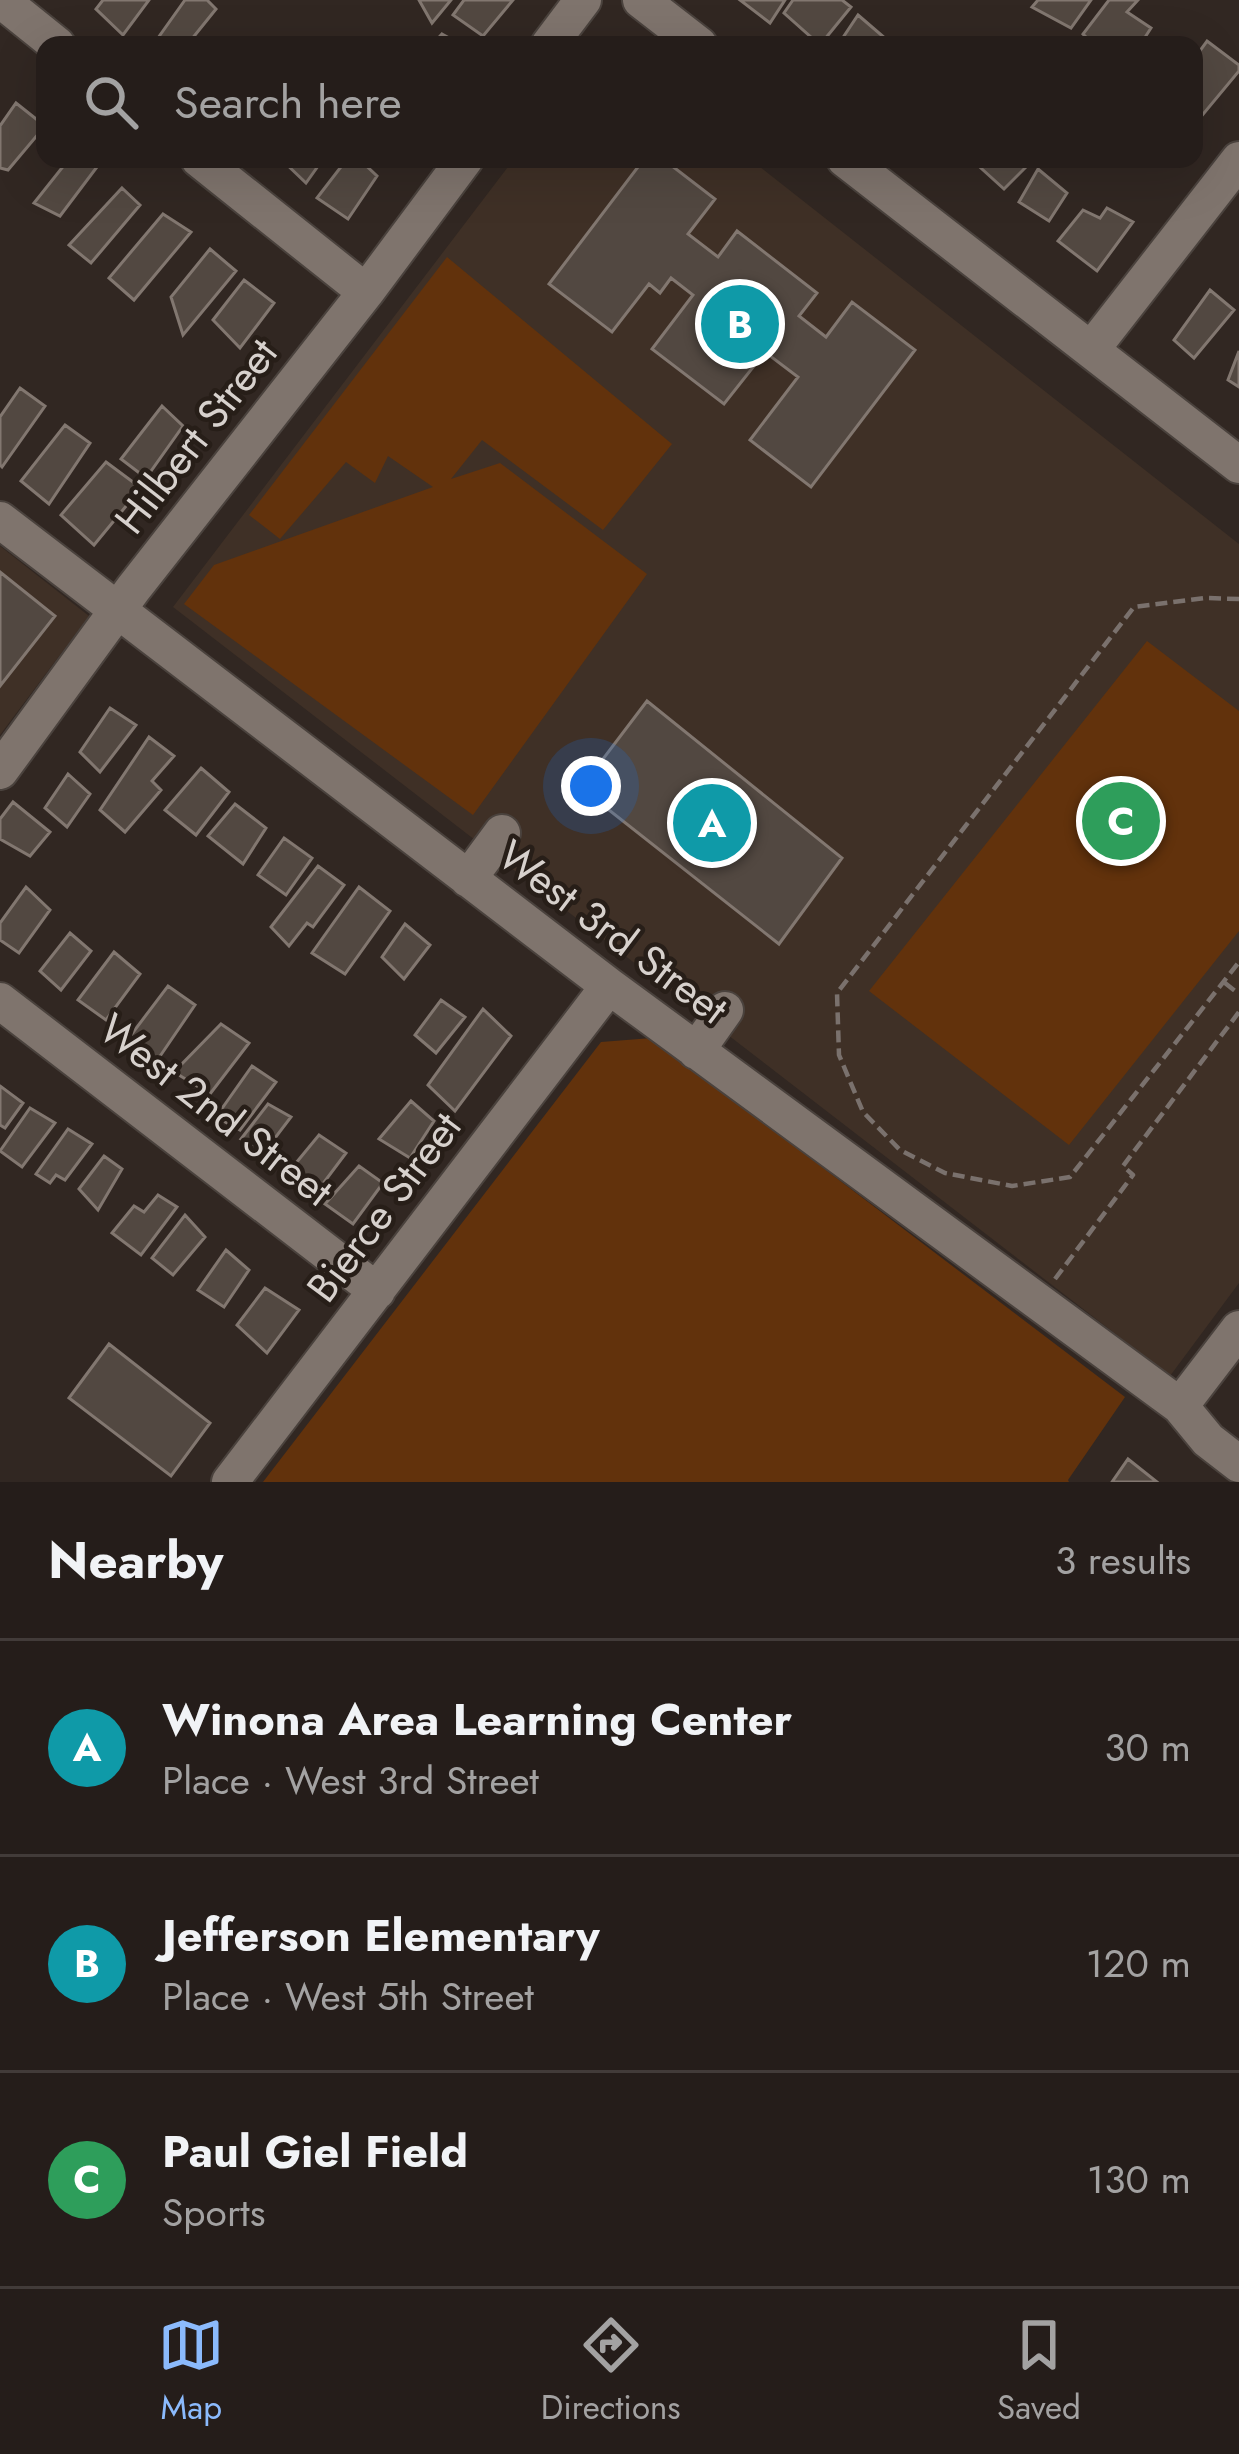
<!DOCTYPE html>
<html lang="en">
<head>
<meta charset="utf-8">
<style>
  :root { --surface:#251d1a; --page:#2d2623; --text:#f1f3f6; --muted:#a3a2a2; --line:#423b39; --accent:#8bbafc }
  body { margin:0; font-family:Jost,sans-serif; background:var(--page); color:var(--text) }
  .you { position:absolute; left:591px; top:786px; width:42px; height:42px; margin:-30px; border:9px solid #fff; border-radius:50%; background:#1a73e8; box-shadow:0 0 0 18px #1a73e833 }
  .badge { display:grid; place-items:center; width:78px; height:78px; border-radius:50%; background:var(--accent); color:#fff; font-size:39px; font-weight:700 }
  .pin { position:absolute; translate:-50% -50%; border:6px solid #fff; box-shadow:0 3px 12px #0006 }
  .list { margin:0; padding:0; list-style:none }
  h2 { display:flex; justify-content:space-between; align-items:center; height:156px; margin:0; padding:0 48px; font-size:51px }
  h2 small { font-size:39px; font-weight:400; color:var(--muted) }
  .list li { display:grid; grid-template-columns:78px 1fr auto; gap:36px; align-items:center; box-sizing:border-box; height:216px; padding:0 48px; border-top:3px solid var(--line) }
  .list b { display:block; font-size:45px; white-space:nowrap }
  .list p { margin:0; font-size:39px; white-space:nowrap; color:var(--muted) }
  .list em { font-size:39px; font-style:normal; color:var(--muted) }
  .icon { flex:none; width:66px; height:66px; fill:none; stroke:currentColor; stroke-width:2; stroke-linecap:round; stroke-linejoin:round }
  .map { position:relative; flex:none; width:1239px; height:1482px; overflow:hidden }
  .search { position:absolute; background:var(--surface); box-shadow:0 12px 48px #0002; left:36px; right:36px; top:36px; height:132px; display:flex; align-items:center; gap:30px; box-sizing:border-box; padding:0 42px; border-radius:24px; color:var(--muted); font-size:45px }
  .sheet { height:804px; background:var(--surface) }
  nav { display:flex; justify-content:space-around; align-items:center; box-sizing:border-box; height:168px; border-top:3px solid var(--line); background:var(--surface); font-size:33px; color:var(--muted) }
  nav a { display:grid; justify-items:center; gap:6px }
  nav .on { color:var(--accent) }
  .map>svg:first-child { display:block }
</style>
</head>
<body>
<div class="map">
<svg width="1239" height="1482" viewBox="0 0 1239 1482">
  <rect width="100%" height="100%" fill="#312722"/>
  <path fill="#3f3026" d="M514,159H750L1239,544V1283L1170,1376L173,607Z
    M0,546L89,616L0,735Z"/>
  <path fill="#62320c" d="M447,257L672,444L603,530L482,440L451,479L500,463L647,574L473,815L184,604L214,565L433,487L388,456L375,483L346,462L280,539L249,515Z
    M1147,641L1239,711V931L1069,1145L869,991Z
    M652,1038L1125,1397L1068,1480L1069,1482H263L601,1042Z"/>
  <path fill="#524841" stroke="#827770" stroke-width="3" d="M103,0H149L123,35L96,9Z
    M185,0H207L216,9L187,45H153Z
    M419,0H451L432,23Z
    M464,0H513L483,36L453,15Z
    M740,0H785L770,23Z
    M793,0H842L851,7L820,45L784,13Z
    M1038,0H1091L1071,28L1032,7Z
    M1109,0H1138L1127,12L1151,28L1140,45H1094L1083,34Z
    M858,15L893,45H838Z
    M442,34L462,45H432Z
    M1207,41L1239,65V71L1195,124L1194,59Z
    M16,103L45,126L8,170L0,168V126Z
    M69,159H103L60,216L34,203Z
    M281,159H323L306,183Z
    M347,159H359L377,176L348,219L317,198Z
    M644,159H663L715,199L688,234L718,257L737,231L817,293L799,316L826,337L852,302L915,350L811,487L750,440L798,377L765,352L724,404L652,349L693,295L671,278L660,293L649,284L612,332L549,284Z
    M971,159H1034L1004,189Z
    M1038,169L1067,193L1049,221L1019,202Z
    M122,188L140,205L91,263L69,245Z
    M1107,208L1133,222L1097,271L1058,241L1083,210L1100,218Z
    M163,214L191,232L134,300L109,278Z
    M210,249L236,271L183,335L171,297Z
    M244,280L274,303L240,348L213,320Z
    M1210,290L1234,310L1194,358L1174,340Z
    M1239,351V387L1228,380Z
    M20,388L45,406L2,467L0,465V417Z
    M162,406L183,426L146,478L121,459Z
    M65,425L90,443L49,504L21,481Z
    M106,462L141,488L94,545L61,515Z
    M0,572L55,616L0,686Z
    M647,701L842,858L779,944L581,788Z
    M110,708L136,725L100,772L80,752Z
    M149,737L174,756L152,781L161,790L125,832L100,810Z
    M201,768L229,792L196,835L165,810Z
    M68,774L90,794L67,827L45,808Z
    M13,802L50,832L30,856L0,839V819Z
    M235,804L266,828L243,864L208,836Z
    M284,838L312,858L286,895L258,875Z
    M318,866L344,885L313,927L307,923L289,946L271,927Z
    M26,887L50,910L19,953L0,940V923Z
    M359,887L390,911L345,974L312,953Z
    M405,924L430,945L404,979L382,957Z
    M70,933L91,951L61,990L40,971Z
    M114,952L140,974L106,1020L78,1000Z
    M168,986L195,1005L154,1065L128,1039Z
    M441,1000L465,1017L436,1053L415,1035Z
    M483,1009L511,1036L455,1111L428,1085Z
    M221,1024L249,1043L210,1094L174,1072Z
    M252,1066L276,1082L240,1130L216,1117Z
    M0,1086L23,1103L5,1128L0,1125Z
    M411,1101L434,1121L410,1158L379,1139Z
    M268,1104L291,1117L266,1150L241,1139Z
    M30,1108L55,1123L22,1167L0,1151Z
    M68,1129L92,1144L65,1180L56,1175L50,1183L36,1174Z
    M319,1135L346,1153L319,1189L291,1169Z
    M104,1156L122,1169L98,1210L79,1189Z
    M359,1166L383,1183L353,1224L325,1204Z
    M158,1195L177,1207L141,1255L112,1233L134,1206L144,1212Z
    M185,1215L205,1237L173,1275L152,1258Z
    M226,1250L249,1270L224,1307L198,1290Z
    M265,1288L299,1310L267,1353L237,1325Z
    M109,1344L210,1423L171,1476L69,1398Z
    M1128,1459L1157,1482H1112Z"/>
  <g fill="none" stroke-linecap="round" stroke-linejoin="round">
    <defs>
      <path id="minor" d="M1,0L57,45
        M641,0L699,45
        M549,45L583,0
        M199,159L366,292
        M845,159L1239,465
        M1091,350L1239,160
        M0,520L609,986L1180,1406L1208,1440L1239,1464
        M0,771L133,589L366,292L465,159
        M468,879L502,833
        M0,1001L377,1291
        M696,1051L725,1010
        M1180,1406L1239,1329
        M230,1482L609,986"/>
    </defs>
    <use href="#minor" stroke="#4a423d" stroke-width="40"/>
    <path stroke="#7a716d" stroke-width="4.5" stroke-dasharray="12 6" stroke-linecap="butt" d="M1239,599L1205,598L1134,607L837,993L839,1055L863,1112L900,1150L945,1173L1012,1186L1070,1177L1239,962
      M1225,983L1239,994
      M1055,1279L1133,1175L1123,1166L1239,1012"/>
    <use href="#minor" stroke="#7f746d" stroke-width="36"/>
  </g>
  <g text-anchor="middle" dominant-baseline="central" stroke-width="9" stroke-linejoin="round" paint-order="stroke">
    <g font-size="42" fill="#d7d1cd" stroke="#271e18">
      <text transform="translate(196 436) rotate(-52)">Hilbert Street</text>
      <text transform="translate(613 932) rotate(37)">West 3rd Street</text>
      <text transform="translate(216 1110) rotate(38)">West 2nd Street</text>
      <text transform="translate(384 1207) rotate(-53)">Bierce Street</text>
    </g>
  </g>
</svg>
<div class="you"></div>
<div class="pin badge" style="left:712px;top:823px;background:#0f9aa8">A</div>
<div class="pin badge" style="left:740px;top:324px;background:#0f9aa8">B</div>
<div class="pin badge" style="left:1121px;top:821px;background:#2e9e5b">C</div>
<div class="search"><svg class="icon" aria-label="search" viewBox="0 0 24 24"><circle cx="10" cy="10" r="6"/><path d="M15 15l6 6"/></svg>Search here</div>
</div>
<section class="sheet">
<h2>Nearby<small>3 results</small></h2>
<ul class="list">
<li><span class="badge" style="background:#0f9aa8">A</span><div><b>Winona Area Learning Center</b><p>Place · West 3rd Street</p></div><em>30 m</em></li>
<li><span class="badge" style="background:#0f9aa8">B</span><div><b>Jefferson Elementary</b><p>Place · West 5th Street</p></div><em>120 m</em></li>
<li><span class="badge" style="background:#2e9e5b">C</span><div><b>Paul Giel Field</b><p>Sports</p></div><em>130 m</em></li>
</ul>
</section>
<nav>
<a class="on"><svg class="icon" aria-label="map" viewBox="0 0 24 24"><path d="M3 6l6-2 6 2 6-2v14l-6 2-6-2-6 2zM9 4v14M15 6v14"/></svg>Map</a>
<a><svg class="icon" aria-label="directions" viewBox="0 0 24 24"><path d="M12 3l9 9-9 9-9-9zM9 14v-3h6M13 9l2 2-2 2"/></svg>Directions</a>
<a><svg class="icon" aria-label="saved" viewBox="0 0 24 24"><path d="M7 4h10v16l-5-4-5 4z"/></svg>Saved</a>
</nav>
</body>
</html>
